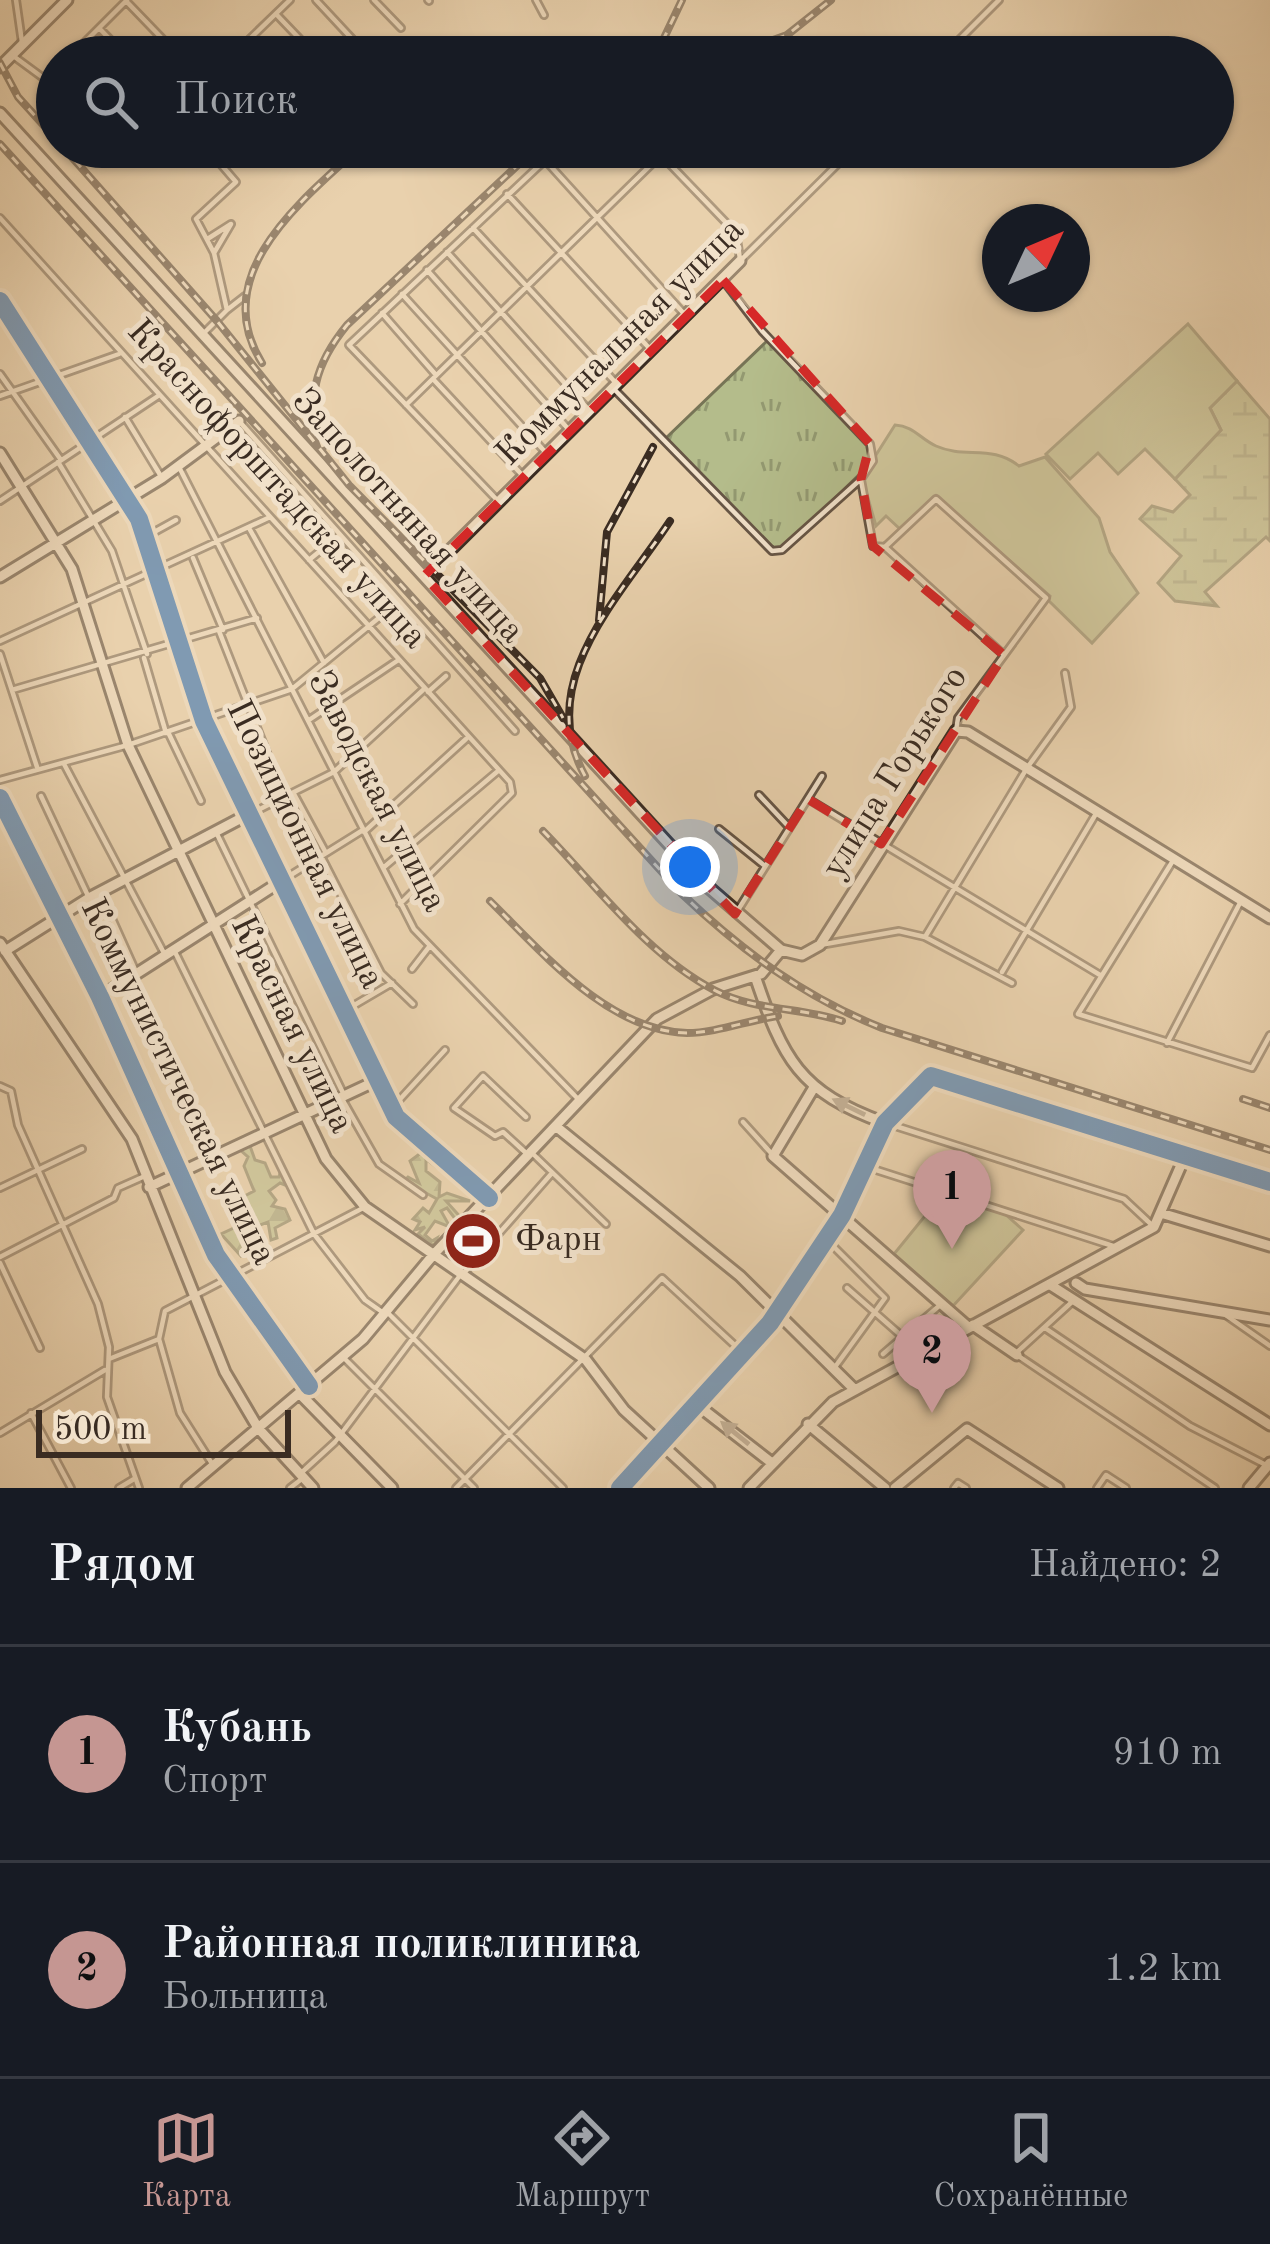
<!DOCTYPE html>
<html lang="ru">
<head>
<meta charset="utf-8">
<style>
  :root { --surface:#171b24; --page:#20242c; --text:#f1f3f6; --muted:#9ea1a6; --line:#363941; --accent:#c59692 }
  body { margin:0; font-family:"Old Standard TT",serif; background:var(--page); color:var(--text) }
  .compass { position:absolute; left:982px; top:204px; width:108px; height:108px; border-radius:50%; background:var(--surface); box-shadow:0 3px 9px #0004; rotate:46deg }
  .scale { position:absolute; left:36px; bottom:30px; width:255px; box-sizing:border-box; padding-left:12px; border:6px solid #3a2c22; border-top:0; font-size:33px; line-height:42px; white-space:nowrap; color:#3a2c22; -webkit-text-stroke:9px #f1e1ca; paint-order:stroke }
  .you { position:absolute; left:690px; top:867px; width:42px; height:42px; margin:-30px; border:9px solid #fff; border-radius:50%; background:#1a73e8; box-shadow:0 0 0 18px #1a73e833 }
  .badge { display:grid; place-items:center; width:78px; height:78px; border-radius:50%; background:var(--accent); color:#111; font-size:39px; font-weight:700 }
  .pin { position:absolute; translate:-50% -99px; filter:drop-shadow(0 3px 6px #0008) }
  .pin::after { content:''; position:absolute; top:63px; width:42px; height:36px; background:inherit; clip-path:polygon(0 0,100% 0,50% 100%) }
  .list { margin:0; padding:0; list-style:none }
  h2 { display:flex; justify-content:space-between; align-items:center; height:156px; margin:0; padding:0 48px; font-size:51px }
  h2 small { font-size:39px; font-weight:400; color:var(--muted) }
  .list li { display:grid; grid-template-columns:78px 1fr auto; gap:36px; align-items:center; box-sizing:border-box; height:216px; padding:0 48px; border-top:3px solid var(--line) }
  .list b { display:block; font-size:45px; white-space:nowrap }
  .list p { margin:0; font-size:39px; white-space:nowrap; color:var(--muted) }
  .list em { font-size:39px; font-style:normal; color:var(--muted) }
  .icon { flex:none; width:66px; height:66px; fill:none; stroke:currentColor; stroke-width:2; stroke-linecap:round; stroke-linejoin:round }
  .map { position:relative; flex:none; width:1270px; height:1488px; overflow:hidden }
  .search { position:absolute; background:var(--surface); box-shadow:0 3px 9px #0004; left:36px; right:36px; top:36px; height:132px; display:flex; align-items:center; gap:30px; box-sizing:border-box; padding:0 42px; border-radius:66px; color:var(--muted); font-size:45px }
  .sheet { height:588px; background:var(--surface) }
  nav { display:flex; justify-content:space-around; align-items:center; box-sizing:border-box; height:168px; border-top:3px solid var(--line); background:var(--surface); font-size:33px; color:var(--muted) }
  nav a { display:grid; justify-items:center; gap:6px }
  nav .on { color:var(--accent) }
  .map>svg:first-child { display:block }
</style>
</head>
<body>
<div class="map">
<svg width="1270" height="1488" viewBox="0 0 1270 1488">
  <defs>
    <pattern id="grass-tufts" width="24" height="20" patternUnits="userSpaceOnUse" patternTransform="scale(3)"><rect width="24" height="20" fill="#b4bc8b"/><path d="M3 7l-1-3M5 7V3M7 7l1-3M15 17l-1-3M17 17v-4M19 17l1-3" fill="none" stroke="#939971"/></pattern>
    <pattern id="forest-firs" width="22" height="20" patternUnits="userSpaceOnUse" patternTransform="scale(3)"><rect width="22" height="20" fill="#b4bc8b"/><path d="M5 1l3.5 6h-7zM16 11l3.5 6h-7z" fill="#939971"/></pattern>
    <pattern id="wetland-marsh" width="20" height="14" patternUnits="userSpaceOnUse" patternTransform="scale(3)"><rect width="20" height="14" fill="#b4bc8b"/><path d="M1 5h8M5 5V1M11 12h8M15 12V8" fill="none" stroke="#939971"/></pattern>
  </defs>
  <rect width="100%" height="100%" fill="#e9d1ad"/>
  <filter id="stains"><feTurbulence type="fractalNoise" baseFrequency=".00167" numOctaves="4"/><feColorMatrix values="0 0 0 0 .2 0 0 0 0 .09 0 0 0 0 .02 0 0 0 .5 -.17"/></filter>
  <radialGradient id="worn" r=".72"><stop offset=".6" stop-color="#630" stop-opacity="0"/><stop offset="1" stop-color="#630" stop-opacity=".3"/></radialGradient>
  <path fill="url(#grass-tufts)" stroke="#777456" stroke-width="3" d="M768,340L870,444L873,461L782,550L772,551L666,438Z"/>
  <path fill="url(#forest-firs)" stroke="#777456" stroke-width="3" d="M244,1146H250L255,1160L265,1163L271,1177H279L281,1169L285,1185L280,1183L269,1191L276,1200L272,1206L285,1209L290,1220L275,1228L277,1238L271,1240L268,1222L257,1226L263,1240L253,1247L243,1243L246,1253L241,1256L221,1234L253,1219L250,1214L237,1216V1200L254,1191L244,1166L248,1157L238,1148Z
    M425,1150L460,1179L456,1182L426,1159V1171L440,1182L439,1197L447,1193L470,1201H446L463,1220L459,1224L447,1208L441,1211L450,1227L435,1221L425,1235L432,1241L437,1238L434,1246L418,1234L425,1227L415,1230L420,1222L413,1219L423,1208L429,1213L437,1199L404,1181L408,1177L419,1183L410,1161Z"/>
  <path fill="url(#wetland-marsh)" stroke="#777456" stroke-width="3" d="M1237,381L1270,419V541L1266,537L1205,592L1217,606L1175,601L1158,583L1181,556L1140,519L1152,506L1173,512L1190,495L1175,479L1221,430L1210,408Z"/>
  <path fill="#b4bc8b" stroke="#777456" stroke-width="3" d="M1188,324L1237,381L1210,408L1221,430L1175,479L1145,449L1118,474L1098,453L1070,479L1046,454Z
    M895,425C914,426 920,439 936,446C965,459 992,444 1019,466L1045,457L1099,518L1110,552L1138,593L1092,643L1048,600L1050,596L937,497L901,530L886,516L876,526L862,477Z
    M942,1195L1005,1214L1023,1230L953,1306L894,1254Z"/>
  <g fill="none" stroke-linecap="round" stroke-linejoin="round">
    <defs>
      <path id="street" d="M16,0L22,42
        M316,0L369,57
        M374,0L401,28
        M428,0L429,1
        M536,0L544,15
        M126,1L180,57
        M276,14L317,57
        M99,28L127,57
        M248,43L260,57
        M12,55L46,80L57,70
        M70,57L127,0
        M231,57L290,0
        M942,57L999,0
        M271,147L273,149
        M545,160L686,316
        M507,194L650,349
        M0,218L510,782L512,793L400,904
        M473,228L615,382
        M209,238L231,224L214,253
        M447,252L587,408
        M740,261L855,147
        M427,270L570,431
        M402,294L547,454
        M227,310L245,296
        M382,313L436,375
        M202,335L227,310L214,253L196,219L236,182L206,147
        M0,374L61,460
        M433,379L523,476
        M613,388L772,551L782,550L861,479L873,461L870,444L762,331L723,280
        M0,396L119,354
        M406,405L661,155L736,233L740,259
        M125,417L162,478
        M239,421L515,731
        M58,462L112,551L147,654
        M179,467L414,929L579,1100
        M861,480L873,546L885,547
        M0,501L158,396
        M498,501L349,345L559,147
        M249,528L324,663
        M147,536L176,520
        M885,547L936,499L1046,598L958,718L956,731
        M885,547L1004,655
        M193,558L223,630
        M309,560L337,537
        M219,631L284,796
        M0,641L268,518
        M0,654L37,767
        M144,658L166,733
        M12,690L257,618
        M428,692L446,676
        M309,720L397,661
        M168,732L201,801
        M64,764L165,955
        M0,780L128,745L292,689L397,603
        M294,794L326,853
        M759,795L788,826
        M41,796L89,898
        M808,799L1100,975
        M254,812L334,772L423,690
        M719,829L765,866
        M216,832L344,1095
        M364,832L466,739
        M321,856L381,973L413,1004
        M1174,859L1078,1014L1252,1068L1270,1035
        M383,868L498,771
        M286,878L363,830
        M100,892L136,972
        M738,910L822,776
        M925,937L1027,768L1071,707L1065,673
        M820,945L899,931L925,937L1012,983
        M174,950L314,1234L365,1300L385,1314
        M412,969L429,947
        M1002,972L1097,812
        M346,1010L392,983
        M1167,1043L1241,901
        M0,1086L11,1091L18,1125L98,1304L109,1347L107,1397L139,1488
        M341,1097L379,1164L423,1195
        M392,1108L445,1050
        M526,1117L483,1076L454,1108L495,1136L503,1132L526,1153
        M743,1122L771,1153
        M889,1124L1124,1199L1154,1227
        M532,1153L606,1224
        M1185,1156L1270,1182
        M867,1167L1113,1246
        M0,1188L82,1149
        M827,1240L885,1298L835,1367
        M0,1257L114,1198L118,1188L145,1176
        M0,1263L40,1348
        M465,1272L552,1173
        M847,1288L904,1338
        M387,1312L563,1488
        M1227,1316L1270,1346
        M1045,1328L1190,1426L1264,1464
        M883,1354L939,1306
        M1015,1354L1073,1301
        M1017,1355L1215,1488
        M342,1356L474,1488
        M109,1359L159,1339
        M31,1413L71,1488
        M0,1433L105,1370
        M211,1462L180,1413L159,1339L165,1311L365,1207
        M300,1474L335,1442L461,1274
        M119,1488L134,1479
        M290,1488L303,1478
        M456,1488L662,1278L742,1352
        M954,1488L958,1483L966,1488
        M1097,1488L1106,1475L1126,1488"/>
      <path id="secondary" d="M0,67L67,0
        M0,113L707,886L781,950L802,955L820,945L956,731L968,732L1270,918
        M0,301L139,519L204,721L396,1117L489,1198
        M0,453L72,569L128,745L326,1159L365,1207L586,1360L624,1410L709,1488
        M424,576L740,261
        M0,577L162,478L239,421
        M0,798L100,997L216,1255L309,1386
        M0,943L132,1139L225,1372L258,1428L313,1488
        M5,951L89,898L251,813
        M755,976C783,1059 799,1092 885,1123
        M100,997L283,880
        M813,1089L773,1156L968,1327
        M558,1128L740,1276L854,1389
        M149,1187L378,1080
        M1164,1214L1270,1246
        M1076,1283L1085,1289L1270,1320
        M1052,1286L1270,1425
        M973,1325L1017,1355
        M300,1394L392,1488
        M696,1404L772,1463
        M808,1424L885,1488
        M187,1488L363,1339L434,1254L657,1019L713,989L761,974L781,950
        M620,1488C701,1406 784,1316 842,1215C863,1179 893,1079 939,1075L1185,1156L1154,1227L833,1402L749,1488
        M895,1488L967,1429L1058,1488
        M1249,1488L1270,1463"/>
    </defs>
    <use href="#street" stroke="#665545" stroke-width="10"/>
    <use href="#secondary" stroke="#3a2c22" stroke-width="15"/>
    <use href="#street" stroke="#f1e1ca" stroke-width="4.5"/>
    <use href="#secondary" stroke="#f1e1ca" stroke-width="9"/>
    <defs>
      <path id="rail" d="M468,57L470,55
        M655,57L682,0
        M725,57L787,35L831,0
        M0,63L18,97L57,140
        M0,144L682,894C742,951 804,997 882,1028L1270,1150
        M63,147L217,321L349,485L540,678L563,718
        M262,363C207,275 301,201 360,147
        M323,447C304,400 316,363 347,325L537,147
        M599,620L607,532L653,447
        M585,776C533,681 620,597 670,521
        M543,831C595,884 647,955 714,990C754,1011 800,1007 842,1021
        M490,901C542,952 608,1031 687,1033C716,1033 749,1020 778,1016
        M1243,1099L1270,1108"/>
    </defs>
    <use href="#rail" stroke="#3a2c22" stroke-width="8"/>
    <use href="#rail" stroke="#f1e1ca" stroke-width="3" stroke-dasharray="9" stroke-linecap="butt"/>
    <defs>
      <path id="cycleway" d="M0,301L139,519L204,721L396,1117L489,1198
        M0,798L100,997L216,1255L309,1386
        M620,1488L770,1323L842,1215L885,1123L931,1076L1270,1182"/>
    </defs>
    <use href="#cycleway" stroke="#f1e1ca" stroke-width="26"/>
    <use href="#cycleway" stroke="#0057b8" stroke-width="18"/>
  </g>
  <defs><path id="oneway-solid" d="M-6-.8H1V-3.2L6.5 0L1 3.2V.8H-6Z" transform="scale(3)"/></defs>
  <g fill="#968676">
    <use href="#oneway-solid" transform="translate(849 1107) rotate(-154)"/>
    <use href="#oneway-solid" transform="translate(735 1433) rotate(-141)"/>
  </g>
  <path d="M0 0H1270V1488H0ZM723,280L870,444L861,479L873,546L1004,655L881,844L808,799L735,914L424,576Z" fill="#e9d1ad" fill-opacity=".55" fill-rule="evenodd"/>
  <path fill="none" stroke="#d62828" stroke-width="9" stroke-dasharray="24 15" stroke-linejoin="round" d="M723,280L870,444L861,479L873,546L1004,655L881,844L808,799L735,914L424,576Z"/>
  <defs>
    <symbol id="stadium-disc" viewBox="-11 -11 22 22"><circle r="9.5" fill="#8f2418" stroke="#f1e1ca"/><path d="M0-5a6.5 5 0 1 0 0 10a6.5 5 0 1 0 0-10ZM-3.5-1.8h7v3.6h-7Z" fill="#fff"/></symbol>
  </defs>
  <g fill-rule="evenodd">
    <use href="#stadium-disc" x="440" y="1208" width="66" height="66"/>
  </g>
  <g text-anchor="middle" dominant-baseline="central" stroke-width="10" stroke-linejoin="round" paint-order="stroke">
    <g font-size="36" fill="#3a2c22" stroke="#f1e1ca">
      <text transform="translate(621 343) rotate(-45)">Коммунальная улица</text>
      <text transform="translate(276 485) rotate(48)">Краснофорштадская улица</text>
      <text transform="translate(407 517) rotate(48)">Заполотняная улица</text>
      <text transform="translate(896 773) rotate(-58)">улица Горького</text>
      <text transform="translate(376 792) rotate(63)">Заводская улица</text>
      <text transform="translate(304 845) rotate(64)">Позиционная улица</text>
      <text transform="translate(291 1025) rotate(64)">Красная улица</text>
      <text transform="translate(177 1082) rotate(64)">Коммунистическая улица</text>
    </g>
    <g font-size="36" fill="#3a2c22" stroke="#f1e1ca" text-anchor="start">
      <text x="515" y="1241">Фарн</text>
    </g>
  </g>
  <rect width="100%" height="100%" filter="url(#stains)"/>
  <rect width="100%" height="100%" fill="url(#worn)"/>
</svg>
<svg class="compass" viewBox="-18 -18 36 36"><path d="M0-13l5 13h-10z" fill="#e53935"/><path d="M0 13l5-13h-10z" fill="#9ea1a6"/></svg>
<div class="scale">500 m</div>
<div class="you"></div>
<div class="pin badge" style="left:952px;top:1249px">1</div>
<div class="pin badge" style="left:932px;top:1413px">2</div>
<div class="search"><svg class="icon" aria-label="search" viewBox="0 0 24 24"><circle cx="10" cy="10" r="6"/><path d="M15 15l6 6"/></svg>Поиск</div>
</div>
<section class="sheet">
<h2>Рядом<small>Найдено: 2</small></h2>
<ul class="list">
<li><span class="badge">1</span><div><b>Кубань</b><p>Спорт</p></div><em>910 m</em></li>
<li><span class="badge">2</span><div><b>Районная поликлиника</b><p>Больница</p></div><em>1.2 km</em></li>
</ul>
</section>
<nav>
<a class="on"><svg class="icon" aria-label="map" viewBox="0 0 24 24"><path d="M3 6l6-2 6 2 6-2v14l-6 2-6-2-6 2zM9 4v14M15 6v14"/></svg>Карта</a>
<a><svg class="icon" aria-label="directions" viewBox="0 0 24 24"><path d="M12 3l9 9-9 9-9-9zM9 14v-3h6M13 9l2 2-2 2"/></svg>Маршрут</a>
<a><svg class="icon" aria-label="saved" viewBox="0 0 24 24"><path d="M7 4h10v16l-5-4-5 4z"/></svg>Сохранённые</a>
</nav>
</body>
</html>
